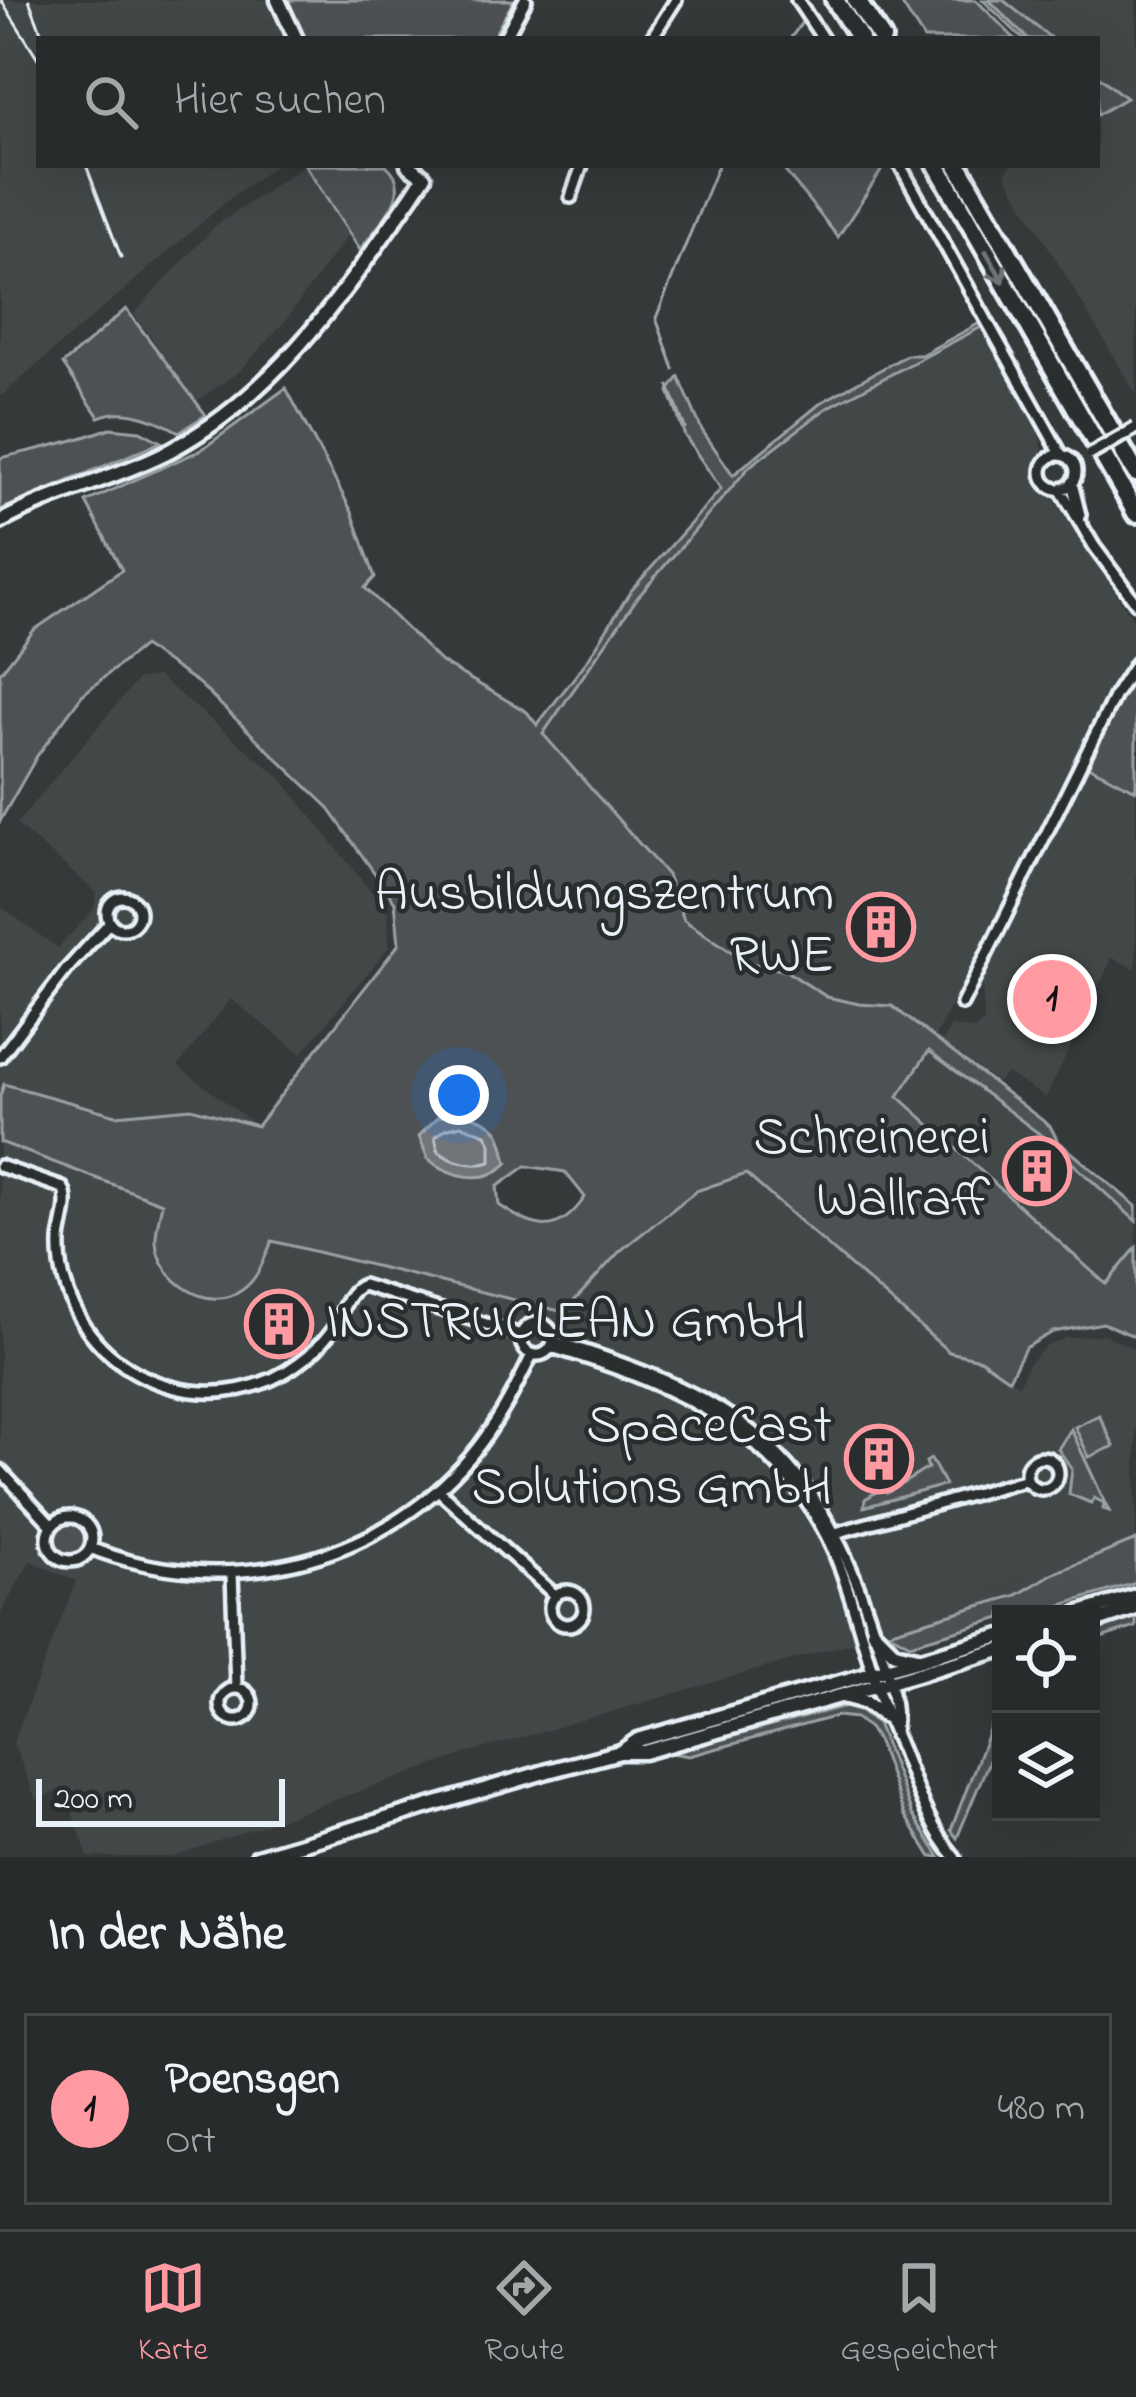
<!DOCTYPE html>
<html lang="de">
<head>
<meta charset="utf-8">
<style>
  :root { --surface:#282b2c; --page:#343738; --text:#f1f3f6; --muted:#a5a7a9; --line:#444748; --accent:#ff9aa2 }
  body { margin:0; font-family:"Indie Flower",sans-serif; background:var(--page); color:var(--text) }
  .controls { position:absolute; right:36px; bottom:36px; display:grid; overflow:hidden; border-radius:0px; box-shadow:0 12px 48px #0002 }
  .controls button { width:108px; height:108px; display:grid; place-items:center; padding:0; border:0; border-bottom:3px solid var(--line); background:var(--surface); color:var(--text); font:60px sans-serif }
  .scale { position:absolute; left:36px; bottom:30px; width:249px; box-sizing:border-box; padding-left:12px; border:6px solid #e8f1f8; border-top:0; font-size:33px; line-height:42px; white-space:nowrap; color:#e8f1f8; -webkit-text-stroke:9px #2a2d2e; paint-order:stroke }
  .you { position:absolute; left:459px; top:1095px; width:42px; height:42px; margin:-30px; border:9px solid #fff; border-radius:50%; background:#1a73e8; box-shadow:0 0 0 18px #1a73e833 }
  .badge { display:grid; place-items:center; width:78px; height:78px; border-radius:50%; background:var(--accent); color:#111; font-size:39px; font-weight:700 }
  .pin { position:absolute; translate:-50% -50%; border:6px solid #fff; box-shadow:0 3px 12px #0006 }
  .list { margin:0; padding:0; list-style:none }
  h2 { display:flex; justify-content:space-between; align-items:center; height:156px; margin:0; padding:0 48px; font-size:51px }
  h2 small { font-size:39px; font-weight:400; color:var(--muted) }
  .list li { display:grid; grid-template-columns:78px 1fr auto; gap:36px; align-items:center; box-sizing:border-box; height:192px; margin:0 24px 24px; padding:0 24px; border:3px solid var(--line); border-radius:0px }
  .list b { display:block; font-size:45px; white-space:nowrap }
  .list p { margin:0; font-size:39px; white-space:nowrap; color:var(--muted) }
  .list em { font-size:39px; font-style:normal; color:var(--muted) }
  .icon { flex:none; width:66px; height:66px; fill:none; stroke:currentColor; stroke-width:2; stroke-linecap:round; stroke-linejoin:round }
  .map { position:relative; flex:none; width:1136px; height:1857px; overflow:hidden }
  .search { position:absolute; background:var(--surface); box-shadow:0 12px 48px #0002; left:36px; right:36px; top:36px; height:132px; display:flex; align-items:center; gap:30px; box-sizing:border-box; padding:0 42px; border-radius:0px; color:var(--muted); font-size:45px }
  .sheet { height:372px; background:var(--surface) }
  nav { display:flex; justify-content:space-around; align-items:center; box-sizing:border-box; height:168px; border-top:3px solid var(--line); background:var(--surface); font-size:33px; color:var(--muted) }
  nav a { display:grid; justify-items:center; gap:6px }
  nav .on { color:var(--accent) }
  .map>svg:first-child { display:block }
</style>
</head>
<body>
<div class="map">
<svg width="1136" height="1857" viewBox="0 0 1136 1857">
  <rect width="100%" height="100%" fill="#35393a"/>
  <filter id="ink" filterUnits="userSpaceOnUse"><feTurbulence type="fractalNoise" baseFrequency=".00833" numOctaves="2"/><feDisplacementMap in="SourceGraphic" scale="24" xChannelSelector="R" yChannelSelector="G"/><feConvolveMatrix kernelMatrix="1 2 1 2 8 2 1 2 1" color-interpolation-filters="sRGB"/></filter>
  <g filter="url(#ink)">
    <path fill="#424647" d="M0,0H268L286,39H39V165H276L234,195L0,397Z
      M1003,0H1136V394L1005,174L1011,165H1097V115L1125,98L1097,75V39H1052Z
      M304,165L349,233L286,320L240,371L197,401L134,314L215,226Z
      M985,325L1035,420L1043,451L1035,468L1037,478L1050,493L1136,624V647L935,1037L892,1006L859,1004L827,997L786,971L748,962L684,920L667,875L543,734L638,597L750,466L827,408Z
      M158,676L281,778L388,913L389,947L301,1054L231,999L178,1066L257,1126L191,1108L116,1115L5,1084L0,1096V906L58,948L94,909L97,893L16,824L138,679Z
      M1086,765L1136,790V969L1112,958L1046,1098L1007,1073L997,1082L942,1042L951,1026L974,1030L984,1021L982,983Z
      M928,1051L1046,1139L1136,1221V1248L1107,1284L898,1097Z
      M0,1142L162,1203L156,1242L230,1296L242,1290L260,1271L271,1241L564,1312L620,1251L696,1191L746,1174L949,1352L980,1359L1019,1385L1028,1364L1045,1347L1066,1338L1104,1334L1136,1350V1540L1052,1574L1017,1595L468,1753L173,1857H88L64,1789L36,1800L13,1742L76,1581L30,1561L0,1615Z"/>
    <path fill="#4d5152" stroke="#9aa1a5" stroke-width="3" fill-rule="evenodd" d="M284,0H514L492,39H302Z
      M899,0H976L1015,39H924Z
      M983,0H1003L1052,39H1023Z
      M1097,75L1126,98L1097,115Z
      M305,165H386C417,191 377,225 360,250Z
      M788,165H885L838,237L784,170Z
      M126,309L206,415L179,432C156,419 124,406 99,417L63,364Z
      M978,324L985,325L827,408L750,466L638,597L543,734L667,875L684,920L747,962L786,971L827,997L859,1004L892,1006L1050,1126L1058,1141L1136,1206V1221L1046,1139L929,1051L898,1096L1106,1284L1136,1248V1337L1103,1323L1053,1332L1025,1348L1009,1379L980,1359L949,1352L746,1174L696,1191L620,1251L564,1312L272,1241C264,1259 259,1278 242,1290C208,1315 158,1279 156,1242C155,1230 160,1215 162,1203L0,1142V1096L4,1084L116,1115L191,1108L257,1126L399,944L395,902L327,806L198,683L143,646L82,695L37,756L0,821V673L34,630L122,570L86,502L201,450L286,388L352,512L375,577L365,588L441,662L527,712L537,725L587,661L630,592L721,489L685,436L669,391L679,377L702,430L733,475L822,402L907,355H921ZM507,1163C487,1184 464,1176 439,1168ZM526,1166L565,1172L585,1197C559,1236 536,1231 499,1205L497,1187Z
      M110,428L140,431L161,442L0,510V458C37,449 74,442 110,428Z
      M1136,674V790L1086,765L1119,697Z
      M1099,1415L1114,1446L1089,1457L1075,1427Z
      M1071,1429L1109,1511L1103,1509L1104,1503L1094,1498L1091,1503L1069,1494L1072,1469L1058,1449Z
      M931,1459L945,1485L864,1507L865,1499L883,1488L887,1493L928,1468L926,1462Z
      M55 1540a16 16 0 1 1 32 0a16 16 0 1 1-32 0Z
      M1136,1540V1583L1055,1607L1001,1614V1618L910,1644L888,1632L1017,1595L1052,1574Z
      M1136,1614V1627L1091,1641V1628Z
      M1001,1699V1732L957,1838L951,1830Z
      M853,1704L877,1723L912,1814L940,1857H931L904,1814L878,1742L869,1728L856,1718L837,1716L689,1756L671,1753Z"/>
    <path fill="#707579" stroke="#a0a7ac" stroke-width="3" d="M463,1112C497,1124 500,1127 507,1163C486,1186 450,1177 428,1159L419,1136L438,1117Z"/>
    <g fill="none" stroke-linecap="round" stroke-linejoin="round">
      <path stroke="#b8bfc5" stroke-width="3" d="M461,1125L486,1134L491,1144V1162C474,1167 452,1163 438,1151L435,1137L445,1129Z"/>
      <path stroke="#a0a7ac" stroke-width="3" d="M989,0L1028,39
        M790,39L803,21
        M674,369L656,318L718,165
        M669,386L685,428"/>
      <defs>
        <path id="minor" d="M797,0L823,39
          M651,39L676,0
          M900,165L1061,454
          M571,197L582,165
          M1042 472a17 17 0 1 1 34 0a17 17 0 1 1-34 0Z
          M1072,483L1080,515
          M1060,489L1094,546L1136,603
          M107 913a16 16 0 1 1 32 0a16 16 0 1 1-32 0Z
          M962,1004L1115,695L1136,663
          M0,1057L67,969L109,923
          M0,1166L63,1188C71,1203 61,1224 60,1241C59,1263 64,1285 73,1305C113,1391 224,1420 300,1362C313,1353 324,1341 333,1329C343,1314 345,1292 363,1285L521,1335
          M521 1339a16 16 0 1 1 32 0a16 16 0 1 1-32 0Z
          M553,1341C722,1392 810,1441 869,1616C880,1650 899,1697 894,1732
          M551,1347C681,1386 791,1434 841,1570C861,1625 872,1682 895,1735C914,1778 924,1821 955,1857
          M1026 1473a16 16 0 1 1 32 0a16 16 0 1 1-32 0Z
          M0,1470L52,1526
          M438,1490L556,1596
          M48 1539a22 22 0 1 1 44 0a22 22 0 1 1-44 0Z
          M832,1534L1027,1479
          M90,1548C221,1600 378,1566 470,1457C496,1426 514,1392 532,1355
          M232,1573L236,1687
          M550 1608a17 17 0 1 1 34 0a17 17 0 1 1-34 0Z
          M220 1704a16 16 0 1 1 32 0a16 16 0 1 1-32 0Z"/>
        <path id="tertiary" d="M504,39L525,0"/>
        <path id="secondary" d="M278,0L296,39
          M0,522C54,492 116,479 171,450C277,393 343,293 411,197L424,177L408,165
          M1077,1614L1136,1596
          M1091,1623L1136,1608
          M873,1631L895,1653L917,1658
          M843,1696L866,1702L885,1716
          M621,1752L638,1740L1001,1636
          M257,1857L548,1771L620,1752H644L1001,1650"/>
        <path id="motorway" d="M835,0L860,39
          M856,0L882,39
          M937,165L1136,513
          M958,165L1136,473"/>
      </defs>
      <use href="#minor" stroke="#e8f1f8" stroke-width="18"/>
      <use href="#tertiary" stroke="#e8f1f8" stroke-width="20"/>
      <use href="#secondary" stroke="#e8f1f8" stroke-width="21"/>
      <use href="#motorway" stroke="#e8f1f8" stroke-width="26"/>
      <use href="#minor" stroke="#2a2d2e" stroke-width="9"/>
      <use href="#tertiary" stroke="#2a2d2e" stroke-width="10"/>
      <use href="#secondary" stroke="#2a2d2e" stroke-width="12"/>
      <use href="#motorway" stroke="#2a2d2e" stroke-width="16"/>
      <path stroke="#e8f1f8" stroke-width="3" d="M1,0L39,60
        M29,0L44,39
        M86,165L121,257"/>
      <defs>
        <path id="minor-bridge" d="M1091,454L1136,428"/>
      </defs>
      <use href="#minor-bridge" stroke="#e8f1f8" stroke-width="18" stroke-linecap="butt"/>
      <use href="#minor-bridge" stroke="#2a2d2e" stroke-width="9"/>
    </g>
    <defs><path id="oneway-shaft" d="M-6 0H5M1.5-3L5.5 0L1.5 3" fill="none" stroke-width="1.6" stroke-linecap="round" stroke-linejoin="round" transform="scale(3)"/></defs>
    <use stroke="#6c7275" href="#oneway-shaft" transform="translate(995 267) rotate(60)"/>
  </g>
  <defs>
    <symbol id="building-ring" viewBox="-11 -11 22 22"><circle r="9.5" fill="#2a2d2e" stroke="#ff9aa2" stroke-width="1.5"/><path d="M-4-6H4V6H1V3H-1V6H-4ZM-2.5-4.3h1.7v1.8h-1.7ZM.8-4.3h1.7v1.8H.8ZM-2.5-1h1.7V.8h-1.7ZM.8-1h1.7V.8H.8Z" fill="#ff9aa2"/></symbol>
  </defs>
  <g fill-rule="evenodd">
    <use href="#building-ring" x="843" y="889" width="76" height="76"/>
    <use href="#building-ring" x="999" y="1133" width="76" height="76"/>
    <use href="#building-ring" x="241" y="1286" width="76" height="76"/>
    <use href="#building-ring" x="841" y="1421" width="76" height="76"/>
  </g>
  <g text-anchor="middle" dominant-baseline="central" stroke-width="9" stroke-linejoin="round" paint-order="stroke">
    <g font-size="54" fill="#e8f1f8" stroke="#2a2d2e" text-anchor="end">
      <text x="834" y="896">Ausbildungszentrum<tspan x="834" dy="62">RWE</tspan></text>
      <text x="990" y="1140">Schreinerei<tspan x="990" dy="62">Wallraff</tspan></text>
      <text x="326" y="1324" text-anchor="start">INSTRUCLEAN GmbH</text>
      <text x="832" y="1428">SpaceCast<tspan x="832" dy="62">Solutions GmbH</tspan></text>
    </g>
  </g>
</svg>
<div class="controls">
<button><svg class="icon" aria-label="locate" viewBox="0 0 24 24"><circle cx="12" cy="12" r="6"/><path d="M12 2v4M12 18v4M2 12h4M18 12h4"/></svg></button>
<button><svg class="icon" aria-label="layers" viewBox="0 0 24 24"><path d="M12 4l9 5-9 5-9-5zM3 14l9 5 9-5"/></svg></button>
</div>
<div class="scale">200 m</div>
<div class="you"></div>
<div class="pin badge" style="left:1052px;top:999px">1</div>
<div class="search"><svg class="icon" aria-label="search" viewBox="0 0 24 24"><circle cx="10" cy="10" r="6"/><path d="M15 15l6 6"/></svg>Hier suchen</div>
</div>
<section class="sheet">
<h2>In der Nähe<small></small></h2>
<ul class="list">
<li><span class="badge">1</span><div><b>Poensgen</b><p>Ort</p></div><em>480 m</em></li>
</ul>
</section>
<nav>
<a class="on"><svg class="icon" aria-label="map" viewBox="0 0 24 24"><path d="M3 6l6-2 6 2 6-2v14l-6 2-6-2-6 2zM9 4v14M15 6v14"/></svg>Karte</a>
<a><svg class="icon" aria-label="directions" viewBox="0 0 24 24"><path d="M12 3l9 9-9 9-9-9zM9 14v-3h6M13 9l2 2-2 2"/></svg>Route</a>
<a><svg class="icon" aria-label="saved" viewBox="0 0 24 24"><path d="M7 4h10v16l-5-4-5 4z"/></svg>Gespeichert</a>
</nav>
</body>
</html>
